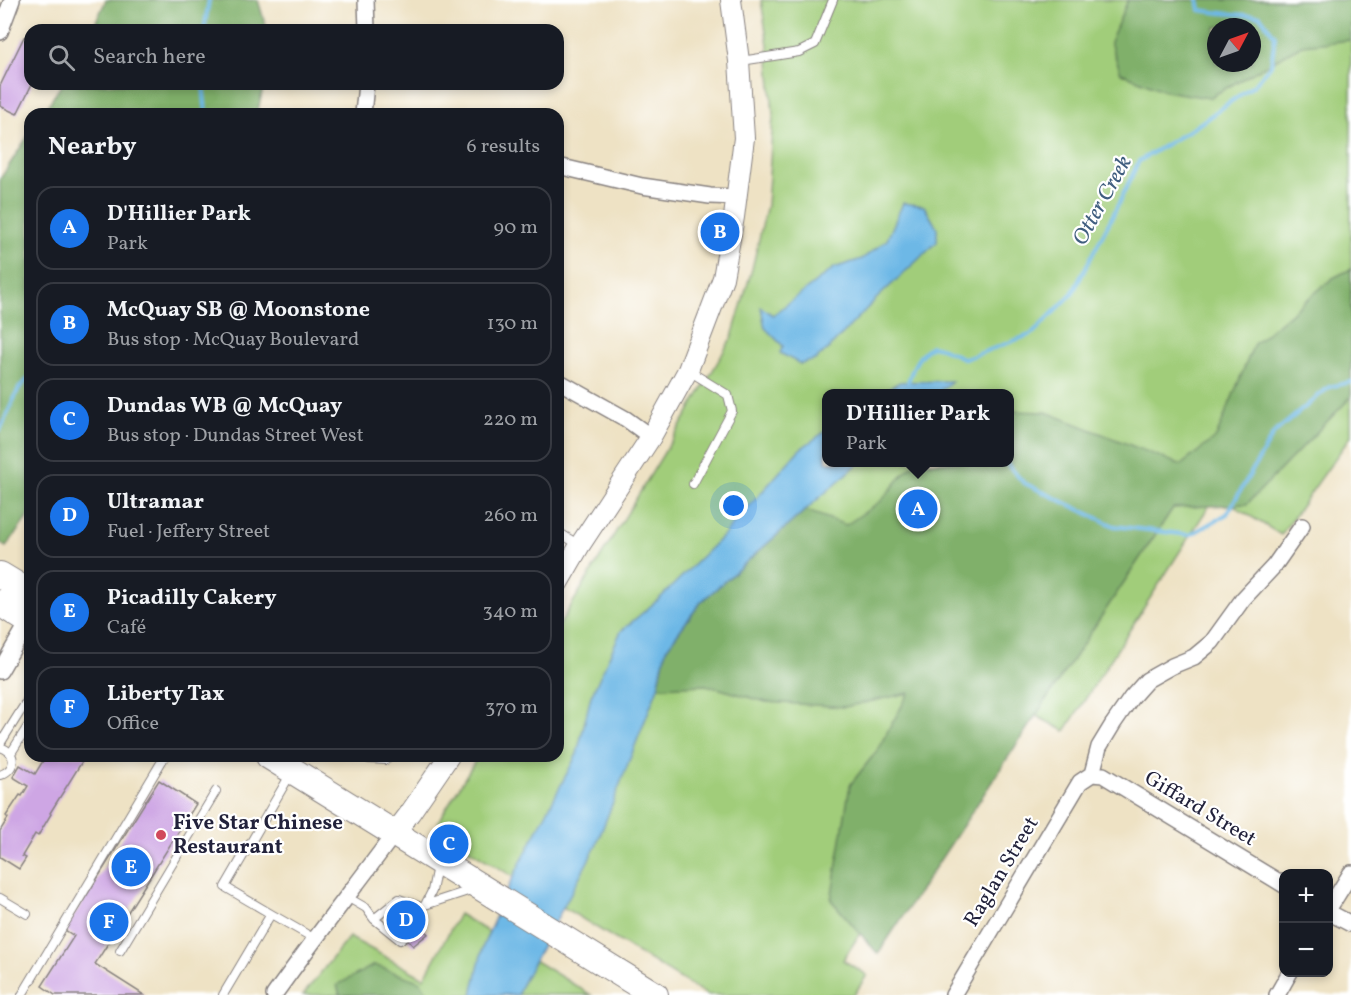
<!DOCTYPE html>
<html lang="en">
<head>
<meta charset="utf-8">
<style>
  :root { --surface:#171b24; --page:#20242c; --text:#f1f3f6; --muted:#9ea1a6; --line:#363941; --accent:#1a73e8 }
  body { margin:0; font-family:Vollkorn,serif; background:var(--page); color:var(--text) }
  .controls { position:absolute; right:18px; bottom:18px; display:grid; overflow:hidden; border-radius:12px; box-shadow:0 3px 9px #0003 }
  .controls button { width:54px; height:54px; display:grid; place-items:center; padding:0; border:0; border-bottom:2px solid var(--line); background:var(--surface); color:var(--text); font:30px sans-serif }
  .compass { position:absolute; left:1207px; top:18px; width:54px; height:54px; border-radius:50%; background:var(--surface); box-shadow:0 3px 9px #0003; rotate:49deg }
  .you { position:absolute; left:734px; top:506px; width:21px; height:21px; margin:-15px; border:4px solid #fff; border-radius:50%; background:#1a73e8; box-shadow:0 0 0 9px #1a73e833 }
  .badge { display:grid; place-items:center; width:39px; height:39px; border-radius:50%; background:var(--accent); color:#fff; font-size:20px; font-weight:700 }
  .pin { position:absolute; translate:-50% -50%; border:3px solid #fff; box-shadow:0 2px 6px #0006 }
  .popup { position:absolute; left:822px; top:389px; width:192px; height:78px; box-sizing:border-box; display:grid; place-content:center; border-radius:12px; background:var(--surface); filter:drop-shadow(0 2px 4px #0005); font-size:20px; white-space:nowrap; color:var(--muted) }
  .popup b { font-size:22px; color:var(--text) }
  .popup::after { content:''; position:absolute; left:50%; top:100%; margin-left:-12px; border:12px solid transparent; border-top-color:var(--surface) }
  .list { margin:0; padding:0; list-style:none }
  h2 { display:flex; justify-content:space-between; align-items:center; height:78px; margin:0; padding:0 24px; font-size:26px }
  h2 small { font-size:20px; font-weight:400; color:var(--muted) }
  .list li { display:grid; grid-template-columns:39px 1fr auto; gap:18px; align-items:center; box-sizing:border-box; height:84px; margin:0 12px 12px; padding:0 12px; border:2px solid var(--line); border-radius:18px }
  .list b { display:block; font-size:22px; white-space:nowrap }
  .list p { margin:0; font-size:20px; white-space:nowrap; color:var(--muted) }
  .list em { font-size:20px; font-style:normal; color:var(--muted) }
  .icon { flex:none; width:33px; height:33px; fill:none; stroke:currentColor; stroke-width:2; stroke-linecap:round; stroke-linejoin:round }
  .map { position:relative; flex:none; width:1351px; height:995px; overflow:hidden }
  .search { position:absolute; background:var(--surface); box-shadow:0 3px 9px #0003; left:24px; top:24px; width:540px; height:66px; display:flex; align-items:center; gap:15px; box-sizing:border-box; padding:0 21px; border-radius:18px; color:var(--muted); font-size:22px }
  .panel { position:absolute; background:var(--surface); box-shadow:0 3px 9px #0003; left:24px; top:108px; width:540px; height:654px; border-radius:18px }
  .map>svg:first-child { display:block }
</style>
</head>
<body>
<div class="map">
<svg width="1351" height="995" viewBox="0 0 1351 995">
  <rect width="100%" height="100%" fill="#fff"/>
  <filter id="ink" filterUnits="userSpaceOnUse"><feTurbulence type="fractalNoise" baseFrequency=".0167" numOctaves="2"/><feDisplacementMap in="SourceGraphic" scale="12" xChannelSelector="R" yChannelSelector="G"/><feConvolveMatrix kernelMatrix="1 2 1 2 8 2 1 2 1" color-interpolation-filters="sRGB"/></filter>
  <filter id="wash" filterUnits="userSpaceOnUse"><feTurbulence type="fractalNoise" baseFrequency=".008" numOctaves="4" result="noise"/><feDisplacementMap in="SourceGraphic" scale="24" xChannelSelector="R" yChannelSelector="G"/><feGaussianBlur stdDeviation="1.35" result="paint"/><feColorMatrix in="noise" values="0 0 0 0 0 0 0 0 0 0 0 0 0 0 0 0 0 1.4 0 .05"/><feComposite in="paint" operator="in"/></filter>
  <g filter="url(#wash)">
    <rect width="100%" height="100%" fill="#eee2c4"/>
    <path fill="#a1cd7a" stroke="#62785a" stroke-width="1.5" fill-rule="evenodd" d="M761,0H1351V436L1281,535L1216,495L1065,731L1008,701L843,960L867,975L854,995H707L450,838L438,822L478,756H558V627L687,415L732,337L752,269L767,205L773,116L768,45ZM1216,27H1252V63H1216ZM826,394H1010V462H826Z
      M459,914L591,995H303L349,937L424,978Z"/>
    <path fill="#80b06a" stroke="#516952" stroke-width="1.5" fill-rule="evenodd" d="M106,0H258L267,30H92Z
      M1128,0H1351V40L1302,45L1209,98L1165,91L1121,73L1110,42ZM1216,27H1252V63H1216Z
      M62,84H264L257,114H42Z
      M30,133V514L6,547L0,543V179Z
      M1351,269V397L1247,504L1173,508L878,954L831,900L850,785L876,752L909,693L845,707L766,702L706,685L658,687L666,649L701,602L805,510L846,525L881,501L906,471L916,463L1010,462V411L1046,412L1181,465L1216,437L1254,344L1333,278Z
      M374,965L421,982L429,995H340L337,985Z"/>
    <path fill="#6db8e6" stroke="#486d90" stroke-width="1.5" d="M903,203L924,206L937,228V242L875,300L828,349L815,360L800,364L780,353L783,346L765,328L761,307L773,315L834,268L862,259L887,240Z
      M952,381L937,393H880L900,382Z
      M826,431V462L859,463L701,602L666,649L658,687L595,848L521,986L518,995H472L483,946L510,883L577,754L591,696L621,631L659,599L725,534L799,450Z"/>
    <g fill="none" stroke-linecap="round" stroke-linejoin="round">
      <path stroke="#6db8e6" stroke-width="4" d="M204,30L209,0
        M203,84L206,114
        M908,382C913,367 918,355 931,346L941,348L965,359L1032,334L1072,294L1113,215L1139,161L1195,127L1254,85L1271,65L1275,36L1260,16C1240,14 1220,14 1200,10L1198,0
        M940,391L942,394
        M0,430L19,388L30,377
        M1005,462L1024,483L1114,526L1190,535L1227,514L1274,433L1329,387L1351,382"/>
    </g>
    <g id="blocks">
      <path fill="#cea6e4" d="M24,37L30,40V84H32L17,114L0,106V86Z
        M46,756H88L85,761L83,760L50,813L51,814L38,836L35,834L22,856L26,858L19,869L0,857V831L8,818L6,816L20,795L22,796L28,786L13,777L20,765L35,774Z
        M159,780L196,804L95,964L144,995H55L42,986L74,936L65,930Z
        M401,902L428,934L413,946L387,914Z"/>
    </g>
  </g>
  <g filter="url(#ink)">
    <use href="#blocks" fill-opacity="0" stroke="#888280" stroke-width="1.5"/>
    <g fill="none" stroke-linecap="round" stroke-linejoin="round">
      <defs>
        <path id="service" d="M741,61L799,52L815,44L833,0
          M689,371L728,395L732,411L693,484
          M558,532L579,545
          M0,744L30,696
          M0,747C17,752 17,769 0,775
          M11,753L30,723
          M364,756L369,759L386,760L388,756
          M437,866L432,891L425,905L474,889
          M347,897L366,908L374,919L400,940L405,936
          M0,898L27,914
          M271,914L225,887L290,775
          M374,919L399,899L421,907
          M420,925L421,907
          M120,951L216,791
          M22,995L165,756
          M223,995L271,914L315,939"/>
        <path id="minor" d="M366,0L367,30
          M0,32L12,0
          M363,114L366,84
          M558,166L642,186L710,196L737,197
          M558,381L626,419L651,437
          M0,671L30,619
          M1092,774L1099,747L1113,724L1131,698L1147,680L1172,666L1194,657L1212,642L1243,599L1274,566L1302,526
          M1092,774L1103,775L1284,885
          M1328,910L1351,873
          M1328,912L1351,924
          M274,995C313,940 354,888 394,834
          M953,995L1080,782L1092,774
          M1277,995L1290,972"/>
        <path id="tertiary" d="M558,583L580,545L651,437L688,370L723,278L734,217L744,138L739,61L731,0
          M394,834L410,813L449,756"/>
        <path id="primary" d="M0,575L30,593
          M0,603L30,622
          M269,756L655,995"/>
      </defs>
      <use href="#service" stroke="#888280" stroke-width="10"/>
      <use href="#minor" stroke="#888280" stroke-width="18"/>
      <use href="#tertiary" stroke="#888280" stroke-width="22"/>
      <use href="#primary" stroke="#888280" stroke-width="28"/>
      <use href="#service" stroke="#fff" stroke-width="8"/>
      <use href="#minor" stroke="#fff" stroke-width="15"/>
      <use href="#tertiary" stroke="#fff" stroke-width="20"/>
      <use href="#primary" stroke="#fff" stroke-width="26"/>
    </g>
  </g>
  <circle fill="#d1495b" stroke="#fff" stroke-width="2" cx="161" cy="835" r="6"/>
  <g text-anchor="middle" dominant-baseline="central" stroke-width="4.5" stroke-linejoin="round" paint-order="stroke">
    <g font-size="21" fill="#22223b" stroke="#fff">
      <text transform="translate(1200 809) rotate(31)">Giffard Street</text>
      <text transform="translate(1002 872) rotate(-59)">Raglan Street</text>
    </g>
    <g font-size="21" font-weight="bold" fill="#22223b" stroke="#fff" text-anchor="start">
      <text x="173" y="823">Five Star Chinese<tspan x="173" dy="24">Restaurant</tspan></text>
    </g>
    <g font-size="22" font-style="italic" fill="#405e7f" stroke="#fff">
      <text transform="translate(1103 201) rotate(-61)">Otter Creek</text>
    </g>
  </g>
</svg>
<div class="controls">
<button>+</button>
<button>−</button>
</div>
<svg class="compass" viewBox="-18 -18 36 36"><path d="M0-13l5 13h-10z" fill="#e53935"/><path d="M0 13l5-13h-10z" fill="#9ea1a6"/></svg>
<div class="you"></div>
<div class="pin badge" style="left:918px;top:509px">A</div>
<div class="popup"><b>D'Hillier Park</b>Park</div>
<div class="pin badge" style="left:720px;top:232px">B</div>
<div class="pin badge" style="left:449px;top:844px">C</div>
<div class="pin badge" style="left:406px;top:920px">D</div>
<div class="pin badge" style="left:131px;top:867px">E</div>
<div class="pin badge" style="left:109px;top:922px">F</div>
<div class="search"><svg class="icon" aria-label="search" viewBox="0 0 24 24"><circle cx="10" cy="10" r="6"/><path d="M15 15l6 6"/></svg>Search here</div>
<section class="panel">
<h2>Nearby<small>6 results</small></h2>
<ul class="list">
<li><span class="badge">A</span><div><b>D'Hillier Park</b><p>Park</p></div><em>90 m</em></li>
<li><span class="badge">B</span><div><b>McQuay SB @ Moonstone</b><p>Bus stop · McQuay Boulevard</p></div><em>130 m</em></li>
<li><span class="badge">C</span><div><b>Dundas WB @ McQuay</b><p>Bus stop · Dundas Street West</p></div><em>220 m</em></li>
<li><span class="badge">D</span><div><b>Ultramar</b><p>Fuel · Jeffery Street</p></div><em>260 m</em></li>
<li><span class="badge">E</span><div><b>Picadilly Cakery</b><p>Café</p></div><em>340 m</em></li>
<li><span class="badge">F</span><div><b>Liberty Tax</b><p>Office</p></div><em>370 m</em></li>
</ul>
</section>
</div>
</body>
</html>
